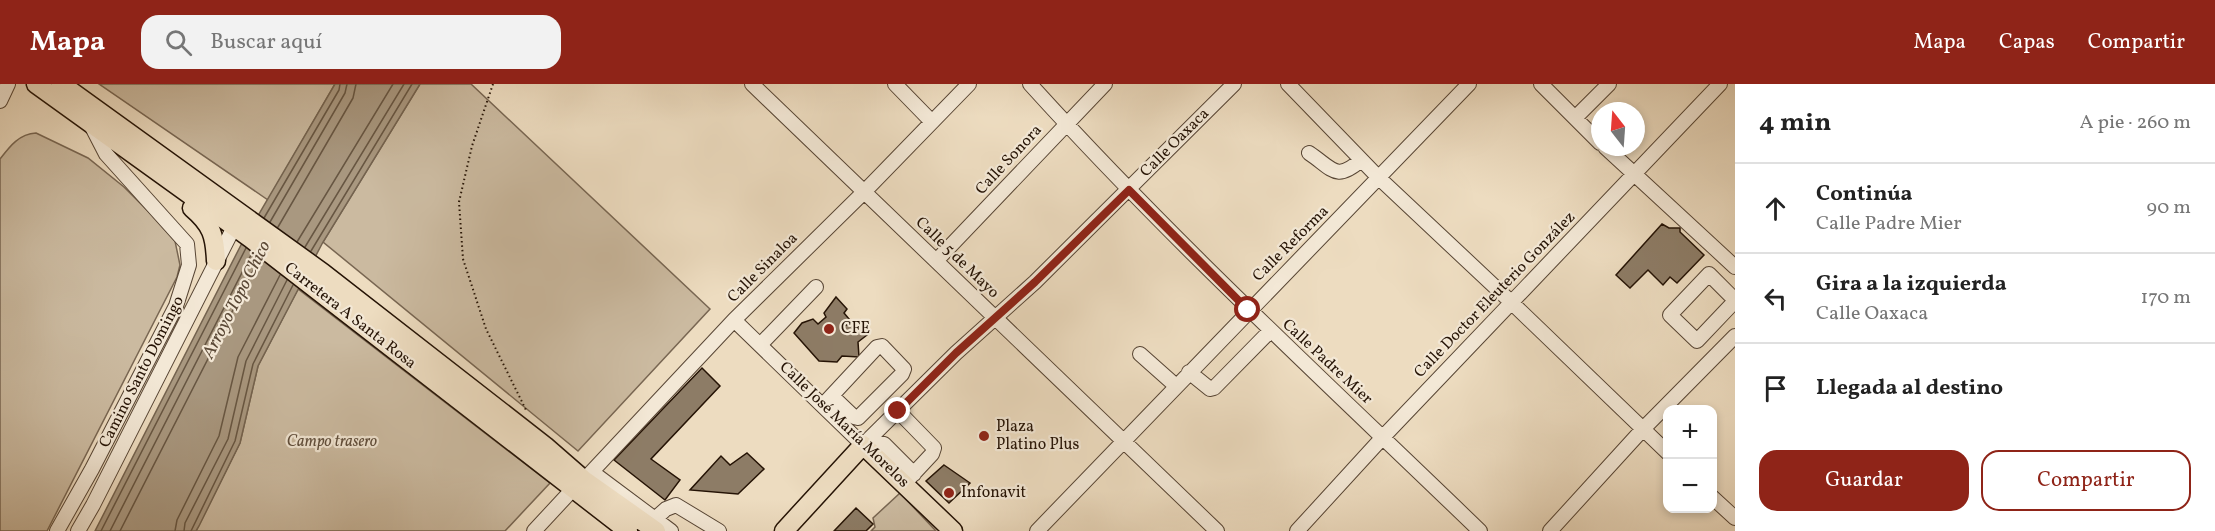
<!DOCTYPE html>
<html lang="es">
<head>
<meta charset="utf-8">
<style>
  :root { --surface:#fff; --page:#f2f2f2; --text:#222; --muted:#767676; --line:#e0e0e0; --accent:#8f2418 }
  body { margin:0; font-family:Vollkorn,serif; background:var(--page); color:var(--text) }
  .controls { position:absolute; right:18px; bottom:18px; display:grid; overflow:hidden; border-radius:12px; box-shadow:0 3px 9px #0003 }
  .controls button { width:54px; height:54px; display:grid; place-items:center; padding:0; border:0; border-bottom:2px solid var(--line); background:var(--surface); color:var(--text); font:30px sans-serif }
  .compass { position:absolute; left:1591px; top:18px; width:54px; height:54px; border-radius:50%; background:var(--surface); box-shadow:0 3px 9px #0003; rotate:343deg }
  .stop { position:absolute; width:18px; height:18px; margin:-14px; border:4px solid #8f2418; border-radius:50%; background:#fff }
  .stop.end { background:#8f2418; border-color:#fff; box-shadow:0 2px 6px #0008 }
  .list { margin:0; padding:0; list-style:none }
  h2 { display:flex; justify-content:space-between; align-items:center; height:78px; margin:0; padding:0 24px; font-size:26px }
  h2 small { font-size:20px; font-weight:400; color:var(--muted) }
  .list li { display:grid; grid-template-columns:39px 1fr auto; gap:18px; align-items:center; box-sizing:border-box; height:90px; padding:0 24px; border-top:2px solid var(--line) }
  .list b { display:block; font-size:22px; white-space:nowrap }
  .list p { margin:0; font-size:20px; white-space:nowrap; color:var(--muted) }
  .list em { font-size:20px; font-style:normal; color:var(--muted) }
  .actions { display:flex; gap:12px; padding:18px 24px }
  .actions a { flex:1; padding:14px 0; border:2px solid var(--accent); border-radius:18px; text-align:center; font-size:21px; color:var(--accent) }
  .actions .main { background:var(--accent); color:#fff }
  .icon { flex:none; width:33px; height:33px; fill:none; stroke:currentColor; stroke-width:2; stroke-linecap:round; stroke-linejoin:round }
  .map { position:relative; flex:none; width:1735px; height:447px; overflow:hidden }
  header { display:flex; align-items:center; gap:36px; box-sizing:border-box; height:84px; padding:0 30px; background:var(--accent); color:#fff }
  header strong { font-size:28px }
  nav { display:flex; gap:33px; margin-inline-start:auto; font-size:21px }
  .search { width:420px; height:54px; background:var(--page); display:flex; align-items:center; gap:15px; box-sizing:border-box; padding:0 21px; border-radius:18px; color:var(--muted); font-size:22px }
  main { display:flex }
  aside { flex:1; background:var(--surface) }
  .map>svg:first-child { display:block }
</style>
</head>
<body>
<header>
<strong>Mapa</strong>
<div class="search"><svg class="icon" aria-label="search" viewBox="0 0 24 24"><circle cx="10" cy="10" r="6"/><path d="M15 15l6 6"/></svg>Buscar aquí</div>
<nav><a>Mapa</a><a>Capas</a><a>Compartir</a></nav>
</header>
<main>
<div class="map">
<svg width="1735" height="447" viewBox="0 0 1735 447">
  <rect width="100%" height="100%" fill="#eddcc0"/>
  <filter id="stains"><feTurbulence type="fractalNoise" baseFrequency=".00333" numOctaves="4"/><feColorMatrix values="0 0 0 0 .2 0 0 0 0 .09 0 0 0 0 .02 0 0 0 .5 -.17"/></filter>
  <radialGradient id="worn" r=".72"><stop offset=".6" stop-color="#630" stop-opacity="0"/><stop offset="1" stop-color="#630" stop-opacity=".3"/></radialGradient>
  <path fill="#cbbaa0" stroke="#786652" stroke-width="1.5" d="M99,0H335L268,116Z
    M420,0H471L710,225L578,367L323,158Z
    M36,49L88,74L124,103L149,128L175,157L180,181L177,193L47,447H0V75C10,62 19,50 36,49Z
    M298,205L550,399L505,447H196L240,359L258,282Z
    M900,409L936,447H871L875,443L873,434Z"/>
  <path fill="#a99880" stroke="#74634f" stroke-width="1.5" d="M335,0H420L323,158L258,282L240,359L199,442L196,447H95L242,159Z"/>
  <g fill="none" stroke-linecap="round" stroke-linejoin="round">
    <path stroke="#675642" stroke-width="1.5" d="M264,134L339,6L340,0
      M270,138L345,9L347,0
      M278,143L353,14L356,0
      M297,158L393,0
      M305,163L404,0
      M311,167L412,0
      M101,447L246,164
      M110,447L252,169
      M120,447L259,175
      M175,447L177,436L219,352L238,273L280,191
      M184,447L185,439L228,355L246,277L287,196
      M191,447L235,357L253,280L293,201"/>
  </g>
  <path fill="#8d7c66" stroke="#251305" stroke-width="1.5" d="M1662,140L1669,144H1680V148L1704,171L1677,199L1670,193L1663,201L1648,186L1630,204L1616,191Z
    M836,213L847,225L844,229L849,235L843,241H856L867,251L858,258L859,273L842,272L837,278L819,277L794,249L802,239L813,235L818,240L826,233L824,229Z
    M702,284L720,302L651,375L680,396L665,416L614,376Z
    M747,369L764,385L738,410L690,406L721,372L730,381Z
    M944,381L970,399L949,419L926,397Z
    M856,424L873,440L866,447H834Z"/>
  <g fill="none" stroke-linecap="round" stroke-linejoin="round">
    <defs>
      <path id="minor" d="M752,0L1217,447
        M895,0L932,38
        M1030,0C1172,157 1328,300 1480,447
        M1288,0L1379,94L1511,218L1668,369
        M1541,0L1600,59
        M0,17L8,0
        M1575,34L1609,0
        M1605,63L1735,183
        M1309,69C1333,85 1336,98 1361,76
        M937,176L1105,0
        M1735,216L1709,190L1670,231L1697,257L1735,217
        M734,236L863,361
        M761,260L816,203
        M1140,270L1176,302
        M1189,288L1210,305L1214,304L1270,247
        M823,321L877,263L882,262L904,285L902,290L858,334L854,333L832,312
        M898,327L934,364L932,370L904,400
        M863,361L956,269L1035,198L1234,0
        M863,361L876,358L884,360L914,390
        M592,388L671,447
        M584,396L734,236L864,108L969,0
        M1712,413L1735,434
        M648,441L666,425L676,421L719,447
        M57,447L92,385L176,222L189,181L187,160L106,70L90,39
        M78,447L93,421L234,143
        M534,447L573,405
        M1037,447L1469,0
        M1297,447L1383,353L1720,0
        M1550,447L1643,345L1735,252"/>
      <path id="major" d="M36,0L250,154L628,447
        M61,0L323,189L545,362L584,396L656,447
        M192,124C212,141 215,152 216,177
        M784,447L863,361L953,447"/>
    </defs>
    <use href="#minor" stroke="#574534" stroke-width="16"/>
    <use href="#major" stroke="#251305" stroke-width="21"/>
    <path stroke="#251305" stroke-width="2" stroke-dasharray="1.5 3" stroke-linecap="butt" d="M493,0L472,62L459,118L463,175L486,245L527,328"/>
    <use href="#minor" stroke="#f3e8d6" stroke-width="14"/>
    <use href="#major" stroke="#eddcc0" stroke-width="18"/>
  </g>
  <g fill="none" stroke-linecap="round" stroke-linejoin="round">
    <path stroke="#8f2418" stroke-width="8" d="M898,327L956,269L1035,198L1129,106L1248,226"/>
  </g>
  <g fill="#8f2418" stroke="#f3e8d6" stroke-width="2">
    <circle cx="829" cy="245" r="6"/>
    <circle cx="984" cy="352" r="6"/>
    <circle cx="949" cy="409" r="6"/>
  </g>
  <g text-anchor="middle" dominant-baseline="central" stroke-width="4.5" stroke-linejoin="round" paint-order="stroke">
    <g font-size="16" fill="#251305" stroke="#f3e8d6">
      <text transform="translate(1175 59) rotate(-45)">Calle Oaxaca</text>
      <text transform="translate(1009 76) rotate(-47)">Calle Sonora</text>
      <text transform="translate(1291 160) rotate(-45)">Calle Reforma</text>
      <text transform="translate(957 174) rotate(44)">Calle 5 de Mayo</text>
      <text transform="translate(763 184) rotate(-45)">Calle Sinaloa</text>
      <text transform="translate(1495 211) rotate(-46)">Calle Doctor Eleuterio González</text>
      <text transform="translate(350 232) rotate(38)">Carretera A Santa Rosa</text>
      <text transform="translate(1327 278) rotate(43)">Calle Padre Mier</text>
      <text transform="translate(142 288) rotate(-63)">Camino Santo Domingo</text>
      <text transform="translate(844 341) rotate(44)">Calle José María Morelos</text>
    </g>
    <g font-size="16" fill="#251305" stroke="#f3e8d6" text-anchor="start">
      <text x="841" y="245">CFE</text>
      <text x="996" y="343">Plaza<tspan x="996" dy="18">Platino Plus</tspan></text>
      <text x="961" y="409">Infonavit</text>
    </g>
    <g font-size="16" font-style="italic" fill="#5f4d3b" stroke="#f3e8d6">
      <text x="332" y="358">Campo trasero</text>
    </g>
    <g font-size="18" font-style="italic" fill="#5a4836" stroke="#f3e8d6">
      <text transform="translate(237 216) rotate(-63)">Arroyo Topo Chico</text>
    </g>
  </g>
  <rect width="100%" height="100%" filter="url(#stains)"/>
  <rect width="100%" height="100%" fill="url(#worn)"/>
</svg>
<div class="controls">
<button>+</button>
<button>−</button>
</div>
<svg class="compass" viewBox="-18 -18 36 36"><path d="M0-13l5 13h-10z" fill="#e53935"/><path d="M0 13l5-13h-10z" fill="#767676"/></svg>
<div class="stop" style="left:1248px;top:226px"></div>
<div class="stop end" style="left:898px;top:327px"></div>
</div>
<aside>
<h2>4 min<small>A pie · 260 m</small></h2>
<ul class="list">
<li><svg class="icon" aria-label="ahead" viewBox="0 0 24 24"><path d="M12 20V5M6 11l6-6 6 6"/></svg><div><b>Continúa</b><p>Calle Padre Mier</p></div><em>90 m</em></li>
<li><svg class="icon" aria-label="left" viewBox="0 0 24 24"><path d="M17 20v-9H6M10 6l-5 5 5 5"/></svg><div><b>Gira a la izquierda</b><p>Calle Oaxaca</p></div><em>170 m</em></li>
<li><svg class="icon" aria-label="arrive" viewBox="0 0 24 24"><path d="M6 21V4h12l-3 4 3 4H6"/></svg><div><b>Llegada al destino</b></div></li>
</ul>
<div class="actions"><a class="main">Guardar</a><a>Compartir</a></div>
</aside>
</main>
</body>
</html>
